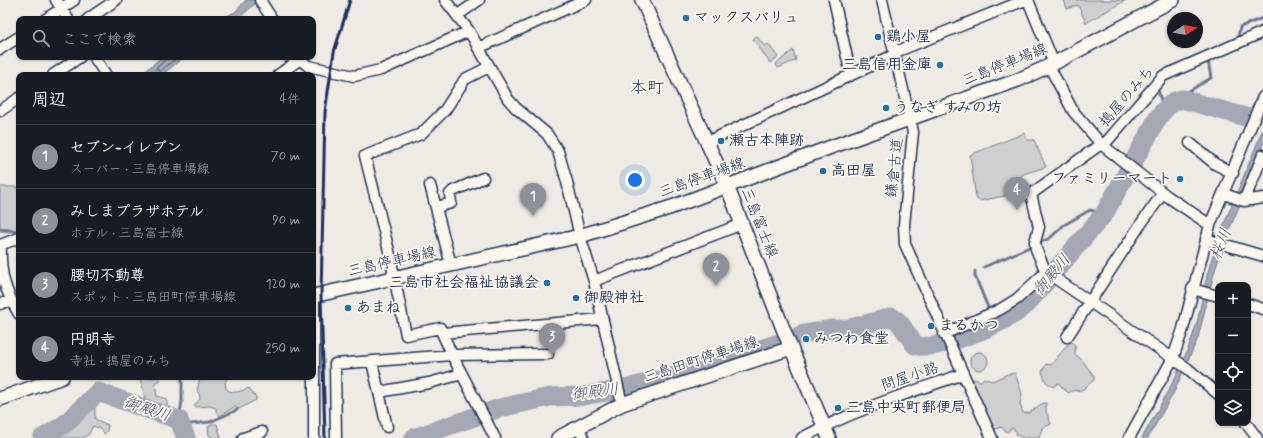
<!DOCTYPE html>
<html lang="ja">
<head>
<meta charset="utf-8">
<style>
  :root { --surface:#171b24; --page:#20242c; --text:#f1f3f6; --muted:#9ea1a6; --line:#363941; --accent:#8c9099 }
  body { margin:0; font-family:Mynerve,"Klee One",sans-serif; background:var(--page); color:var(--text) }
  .controls { position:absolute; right:12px; bottom:12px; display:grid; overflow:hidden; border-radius:8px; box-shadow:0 1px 3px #0004 }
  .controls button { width:36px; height:36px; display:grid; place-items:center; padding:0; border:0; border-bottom:1px solid var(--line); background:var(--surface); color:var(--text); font:20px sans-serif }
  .compass { position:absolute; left:1167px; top:12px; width:36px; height:36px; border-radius:50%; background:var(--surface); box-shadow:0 1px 3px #0004; rotate:79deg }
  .you { position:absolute; left:635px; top:180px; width:14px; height:14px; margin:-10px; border:3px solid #fff; border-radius:50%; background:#1a73e8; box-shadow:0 0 0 6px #1a73e833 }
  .badge { display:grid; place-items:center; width:26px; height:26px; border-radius:50%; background:var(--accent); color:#fff; font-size:13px; font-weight:700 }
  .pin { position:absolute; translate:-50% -33px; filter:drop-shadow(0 1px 2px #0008) }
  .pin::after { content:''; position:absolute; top:21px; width:14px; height:12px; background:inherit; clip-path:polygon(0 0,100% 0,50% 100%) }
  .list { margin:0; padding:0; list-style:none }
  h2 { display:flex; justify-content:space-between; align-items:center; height:52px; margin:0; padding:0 16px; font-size:17px }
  h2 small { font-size:13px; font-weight:400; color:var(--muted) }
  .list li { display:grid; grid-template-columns:26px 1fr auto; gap:12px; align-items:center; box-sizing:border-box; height:64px; padding:0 16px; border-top:1px solid var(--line) }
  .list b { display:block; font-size:15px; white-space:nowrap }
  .list p { margin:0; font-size:13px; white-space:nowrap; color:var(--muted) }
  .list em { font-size:13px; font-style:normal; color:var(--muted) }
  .icon { flex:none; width:22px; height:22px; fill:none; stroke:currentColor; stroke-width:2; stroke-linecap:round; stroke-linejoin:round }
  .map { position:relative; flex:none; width:1263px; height:438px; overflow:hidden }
  .search { position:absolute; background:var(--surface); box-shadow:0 1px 3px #0004; left:16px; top:16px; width:300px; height:44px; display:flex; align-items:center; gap:10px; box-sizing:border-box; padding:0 14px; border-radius:8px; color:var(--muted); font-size:15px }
  .panel { position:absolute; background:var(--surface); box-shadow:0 1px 3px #0004; left:16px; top:72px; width:300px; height:308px; border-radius:8px }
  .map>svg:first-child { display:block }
</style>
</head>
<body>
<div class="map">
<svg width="1263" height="438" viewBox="0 0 1263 438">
  <rect width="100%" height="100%" fill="#eeebe4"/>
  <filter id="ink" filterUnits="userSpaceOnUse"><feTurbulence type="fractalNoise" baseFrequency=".025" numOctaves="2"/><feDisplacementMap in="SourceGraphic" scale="8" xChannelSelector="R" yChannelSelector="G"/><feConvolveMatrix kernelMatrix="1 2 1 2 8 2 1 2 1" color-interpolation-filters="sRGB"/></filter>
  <g filter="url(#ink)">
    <path fill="#cecfcf" stroke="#747f96" d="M1064,0H1126L1086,23L1078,5L1067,9Z
      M756,36L765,46L768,44L778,57L770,63L753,39Z
      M793,50L796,60L778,68L776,64Z
      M1025,133L1027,140H1034L1046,167L1023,174L1020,178L1024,192L979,201L976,198L970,155Z
      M0,187H19V233L0,231Z
      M1072,342L1075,345V354L1082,360L1094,376V380L1082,390L1072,391L1068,393L1058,383L1053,387L1046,382L1042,372L1046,364L1051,365L1069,343Z
      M970 361a9 9 0 1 1 18 0a9 9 0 1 1-18 0Z
      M1015,373L1022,394L1020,404L1023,413H1029L1041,404L1046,403V411L1051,424L1042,428L1039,438H1024L1016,435L1017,432L1012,428L1007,432L1001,427L996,429L991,427V422L986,418L971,380L974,379L981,381L984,378L992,381L1008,374Z
      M140,377H160V381H157L155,385L157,396L167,399V411L165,412L161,410L159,405L145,398Z
      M200,377H228L225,382L226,389C234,395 241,391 249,388L256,397V400L239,409L234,407L220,416L216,411V408L210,406L195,407L194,406L200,399L199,393L197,391Z
      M95,407V419L108,425L107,431L104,434L99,428L93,426L89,434L83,438H47L55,436L86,408L91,410Z
      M212,424H217L221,438H213L209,435L208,427Z"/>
    <path fill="#a3a8b4" stroke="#6d7892" d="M246,0H259L238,19H221L235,12Z
      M162,57H184L162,75H150L161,64L147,75H140Z
      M1263,128V149L1222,247L1213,277L1198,338L1174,392L1148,438H1142C1162,402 1184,366 1196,326C1202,303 1205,278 1213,255C1227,212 1247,171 1263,128Z"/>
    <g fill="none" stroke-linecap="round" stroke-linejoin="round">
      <path stroke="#515f80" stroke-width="1" d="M165,57L164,61L157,68L159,72L178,57"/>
      <path stroke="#6d7892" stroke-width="3" d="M1234,40L1238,37L1240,27L1263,18
        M1157,87L1164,110
        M1181,99L1189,91L1211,78L1208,60
        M0,229L19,231
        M984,267L1050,238L1064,225L1090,210L1104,214
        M975,271V276L989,310
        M993,319L996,324
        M179,420L182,401V377
        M182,427L191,424L210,422L237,410"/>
      <path stroke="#a3a8b4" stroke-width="19" d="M800,335L831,329H847L892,317L899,322L915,345C932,353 995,326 1011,316C1016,313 1021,309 1026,305L1104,214L1159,116L1167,107L1175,101L1182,99L1249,118
        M42,438L65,424L98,392L179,420L186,438
        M414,438L500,408L550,397L584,396L628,388L685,373L776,344"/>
      <defs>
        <path id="minor" d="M56,0L68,19
          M260,0L272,19
          M445,0L469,31L508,99L516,108L547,134L558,151L567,182L580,236L594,281L622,404
          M834,0L851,75
          M882,0L913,132L904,225L905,244L992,438
          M1028,0L1054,64
          M458,15L479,0
          M46,19L74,0
          M88,19L116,0
          M478,48L586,0
          M0,49L19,37
          M94,57L106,75
          M297,57L308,66L354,76L381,70L469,31
          M1049,66L1073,111L1101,144L1167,196L1210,225
          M489,67L465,79L445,110L421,134L365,156L389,251L406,335L440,328L452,355L495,438
          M53,75L80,57
          M278,75L299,60
          M0,111L19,98
          M707,142L894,55L898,51L1025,0
          M1190,143L1215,164L1233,173
          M1103,146L1163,76L1263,32
          M430,185L451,265
          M1224,194L1244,201L1263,155
          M1244,201L1263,198
          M437,207L451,203L450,194L453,191L483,178
          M1206,239L1263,256
          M0,245L19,238
          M1,245C0,274 4,289 19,314
          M1046,272L1036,249L1035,242L1039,227L1031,194L1101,144
          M594,281L742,224
          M1192,289L1218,296
          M0,304L11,300
          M1248,304L1263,309
          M442,333L602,319
          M944,334L999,310L1017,299L1046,272L1187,368L1218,394
          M1067,337L1138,228L1163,193
          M372,362L387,427
          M379,392L429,383L462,374
          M1246,423L1257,438
          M579,427L583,438
          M243,438L262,432
          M314,438V296
          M336,438L335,364L452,355L548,354
          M802,438C853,410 909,393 963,374
          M1129,438L1173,358L1183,329L1210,225L1263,97"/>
        <path id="major" d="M642,0L727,186L786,336L829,438
          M313,296L580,236L672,207L831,147L1018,80L1049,66L1173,0
          M0,399L62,377
          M558,438L622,404L791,348"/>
      </defs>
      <use href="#minor" stroke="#1b2f5e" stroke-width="13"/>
      <use href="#major" stroke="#1b2f5e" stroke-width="16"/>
      <use href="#minor" stroke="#fbf7ec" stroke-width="10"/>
      <use href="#major" stroke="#fbf7ec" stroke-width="13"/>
      <path stroke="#1b2f5e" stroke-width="3" d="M325,438L321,295L325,112L334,52L350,0"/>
    </g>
  </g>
  <g fill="#1f6fb2" stroke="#fbf7ec" stroke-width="1.5">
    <circle cx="686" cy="18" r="4"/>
    <circle cx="878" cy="37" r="4"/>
    <circle cx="940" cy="65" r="4"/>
    <circle cx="886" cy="108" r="4"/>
    <circle cx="721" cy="141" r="4"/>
    <circle cx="823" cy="171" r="4"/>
    <circle cx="1180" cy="179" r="4"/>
    <circle cx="547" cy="283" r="4"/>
    <circle cx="576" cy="298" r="4"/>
    <circle cx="348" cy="308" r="4"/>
    <circle cx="931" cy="326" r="4"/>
    <circle cx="806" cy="339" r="4"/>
    <circle cx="838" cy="408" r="4"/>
  </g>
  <g text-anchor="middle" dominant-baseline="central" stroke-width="3.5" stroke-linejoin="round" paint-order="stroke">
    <g font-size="15" font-weight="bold" fill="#1b2f5e" stroke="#fbf7ec" text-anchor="start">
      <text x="694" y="18">マックスバリュ</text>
      <text x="886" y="37">鶏小屋</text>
      <text x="932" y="65" text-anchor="end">三島信用金庫</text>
      <text x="894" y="108">うなぎ すみの坊</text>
      <text x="729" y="141">瀬古本陣跡</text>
      <text x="831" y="171">高田屋</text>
      <text x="1172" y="179" text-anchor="end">ファミリーマート</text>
      <text x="539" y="283" text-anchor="end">三島市社会福祉協議会</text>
      <text x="584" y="298">御殿神社</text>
      <text x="356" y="308">あまね</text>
      <text x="939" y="326">まるかつ</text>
      <text x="814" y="339">みつわ食堂</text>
      <text x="846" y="408">三島中央町郵便局</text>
    </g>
    <g font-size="15" fill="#1b2f5e" stroke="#fbf7ec">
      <text transform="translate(1005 65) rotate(-22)">三島停車場線</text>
      <text transform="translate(1127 97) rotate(-49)">搗屋のみち</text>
      <text transform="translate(895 168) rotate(-84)">鎌倉古道</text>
      <text transform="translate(702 178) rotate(-20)">三島停車場線</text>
      <text transform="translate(759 223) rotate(68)">三島富士線</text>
      <text transform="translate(392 262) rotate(-13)">三島停車場線</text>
      <text transform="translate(701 360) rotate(-18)">三島田町停車場線</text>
      <text transform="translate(910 377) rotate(-19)">問屋小路</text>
    </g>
    <g font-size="16" font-style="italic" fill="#445378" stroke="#fbf7ec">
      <text transform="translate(1221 244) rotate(-68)">桜川</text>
      <text transform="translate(1052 275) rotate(-50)">御殿川</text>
      <text transform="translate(595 392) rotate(-7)">御殿川</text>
      <text transform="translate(147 409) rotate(19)">御殿川</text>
    </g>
    <g font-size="17" fill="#1b2f5e" stroke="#fbf7ec">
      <text x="647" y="88">本町</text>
    </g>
  </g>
</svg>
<div class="controls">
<button>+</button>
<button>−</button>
<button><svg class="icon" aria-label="locate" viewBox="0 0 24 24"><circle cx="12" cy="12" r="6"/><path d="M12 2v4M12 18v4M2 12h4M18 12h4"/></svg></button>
<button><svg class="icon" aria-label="layers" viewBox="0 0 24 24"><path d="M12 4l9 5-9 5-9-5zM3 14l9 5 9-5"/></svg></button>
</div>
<svg class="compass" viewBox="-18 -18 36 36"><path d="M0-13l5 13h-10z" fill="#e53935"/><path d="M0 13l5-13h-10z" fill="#9ea1a6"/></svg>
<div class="you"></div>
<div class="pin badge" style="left:533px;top:216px">1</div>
<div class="pin badge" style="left:716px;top:286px">2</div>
<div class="pin badge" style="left:552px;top:356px">3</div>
<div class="pin badge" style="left:1017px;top:210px">4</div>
<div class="search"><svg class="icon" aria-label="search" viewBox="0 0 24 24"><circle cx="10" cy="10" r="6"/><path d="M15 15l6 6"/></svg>ここで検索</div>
<section class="panel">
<h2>周辺<small>4件</small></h2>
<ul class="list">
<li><span class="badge">1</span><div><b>セブン-イレブン</b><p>スーパー · 三島停車場線</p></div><em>70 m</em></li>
<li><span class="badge">2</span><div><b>みしまプラザホテル</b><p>ホテル · 三島富士線</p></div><em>90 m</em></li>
<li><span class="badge">3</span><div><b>腰切不動尊</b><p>スポット · 三島田町停車場線</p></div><em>120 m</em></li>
<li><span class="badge">4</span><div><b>円明寺</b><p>寺社 · 搗屋のみち</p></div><em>250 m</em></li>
</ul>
</section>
</div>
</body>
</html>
